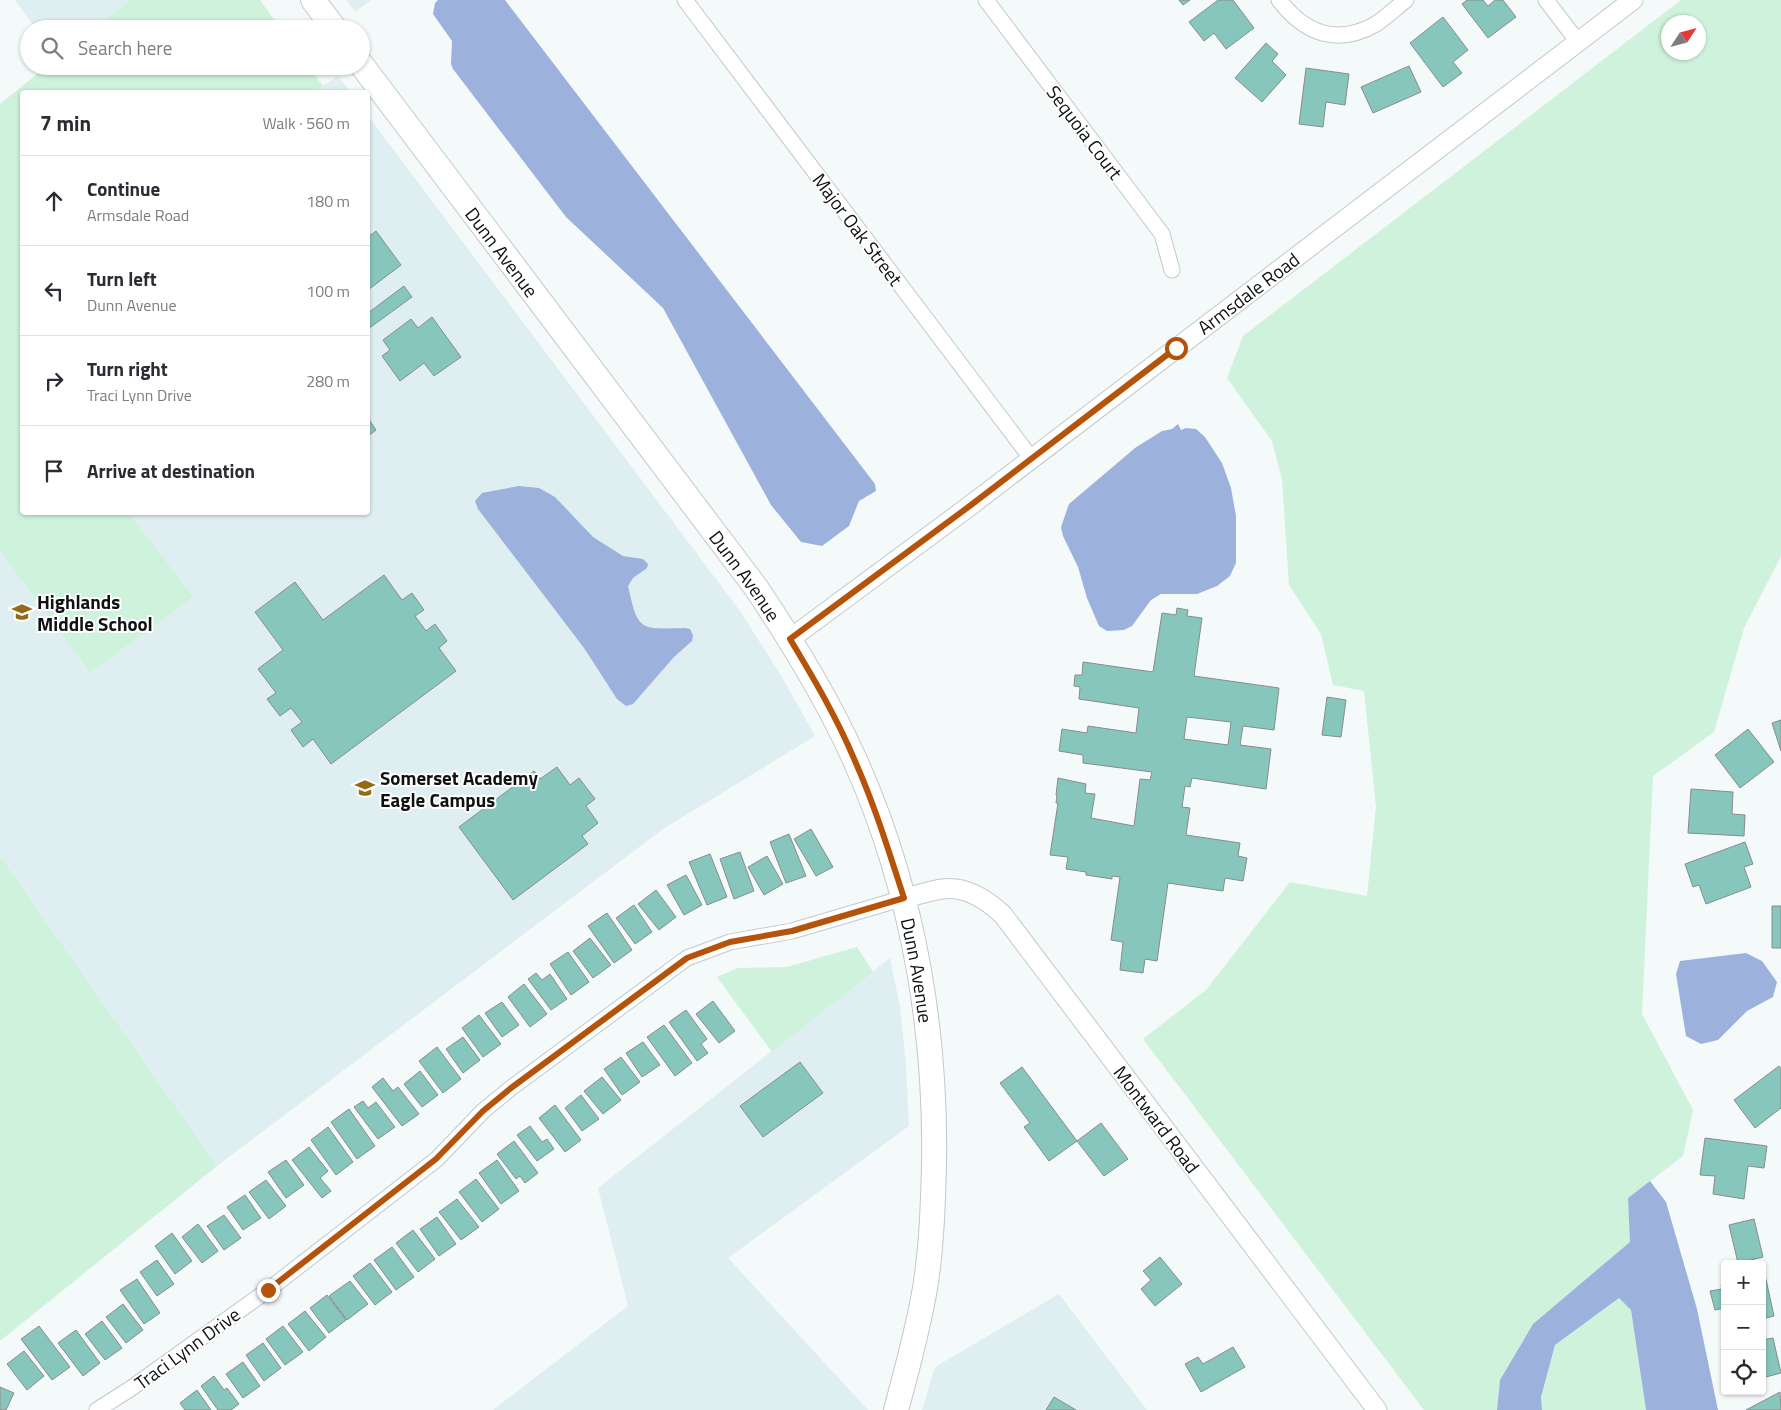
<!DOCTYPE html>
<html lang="en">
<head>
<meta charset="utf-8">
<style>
  :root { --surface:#fff; --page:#f7f7f7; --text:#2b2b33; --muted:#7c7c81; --line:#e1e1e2 }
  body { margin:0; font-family:"Titillium Web",sans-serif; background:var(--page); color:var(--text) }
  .controls { position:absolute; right:15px; bottom:15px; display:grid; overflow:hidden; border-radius:5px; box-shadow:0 1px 4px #0004 }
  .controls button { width:45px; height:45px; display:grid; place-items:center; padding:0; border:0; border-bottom:1px solid var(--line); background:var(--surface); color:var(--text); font:25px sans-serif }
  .compass { position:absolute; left:1661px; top:15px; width:45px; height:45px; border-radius:50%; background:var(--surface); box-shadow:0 1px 4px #0004; rotate:54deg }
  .stop { position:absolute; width:15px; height:15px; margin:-11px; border:4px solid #b45309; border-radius:50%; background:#fff }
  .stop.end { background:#b45309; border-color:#fff; box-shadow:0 1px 5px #0008 }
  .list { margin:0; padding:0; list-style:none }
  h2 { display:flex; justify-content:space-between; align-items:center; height:65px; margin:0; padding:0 20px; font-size:21px }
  h2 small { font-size:16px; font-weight:400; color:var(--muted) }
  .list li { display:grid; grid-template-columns:32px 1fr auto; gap:15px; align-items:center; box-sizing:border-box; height:90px; padding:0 20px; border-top:1px solid var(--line) }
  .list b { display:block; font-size:19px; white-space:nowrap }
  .list p { margin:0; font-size:16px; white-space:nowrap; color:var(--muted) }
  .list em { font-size:16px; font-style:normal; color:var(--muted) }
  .icon { flex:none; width:28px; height:28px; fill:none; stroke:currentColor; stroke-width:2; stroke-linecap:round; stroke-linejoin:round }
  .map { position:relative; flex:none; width:1781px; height:1410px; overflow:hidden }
  .search { position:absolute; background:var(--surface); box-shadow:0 1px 4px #0004; left:20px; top:20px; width:350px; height:55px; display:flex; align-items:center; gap:12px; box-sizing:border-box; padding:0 18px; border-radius:28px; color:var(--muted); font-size:19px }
  .panel { position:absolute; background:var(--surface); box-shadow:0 1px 4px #0004; left:20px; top:90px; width:350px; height:425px; border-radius:5px }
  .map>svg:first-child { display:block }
</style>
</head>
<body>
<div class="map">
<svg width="1781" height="1410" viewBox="0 0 1781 1410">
  <rect width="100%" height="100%" fill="#f4f9fa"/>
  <path fill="#dfeef0" d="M15,0H130L94,29H36Z
    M346,0H371L355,12Z
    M338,76L350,92H314Z
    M368,116L740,611L782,677L815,736L663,829L217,1166L0,856V551L90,673L194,597L129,513L368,512Z
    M890,958L900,1007L906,1065L909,1126L728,1258L868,1410H493L628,1306L598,1188Z
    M1059,1294L1147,1410H922L935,1367Z"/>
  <path fill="#cef2db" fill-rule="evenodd" d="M130,0H260L281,29H94Z
    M1681,0H1781V556L1744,628L1714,732L1653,776L1642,1014L1693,1110L1683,1156L1628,1198L1631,1242L1533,1324L1500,1380L1497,1410H1424L1143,1039L1206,990L1290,882L1367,896L1376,807L1364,691L1333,685L1321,634L1289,585L1282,479L1272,441L1227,378L1243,336ZM1668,22H1698V52H1668Z
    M47,66H308L323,86L314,92H22V512L129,513L194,597L90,673L0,551V104Z
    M0,856L217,1166L0,1341Z
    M857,947L873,972L772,1052L717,977L738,968L787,967Z
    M1619,1298L1631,1310L1646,1410H1542L1541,1397L1555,1345Z"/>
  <path fill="#9cb2dc" d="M438,0H505L875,484L876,491L859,501L849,526L822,546L801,542L771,505L663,308L566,217L453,69L451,64L452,41L433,14L435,3Z
    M1178,424L1181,430L1186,428L1196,429L1205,437L1222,463L1231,488L1236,516V563L1230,576L1217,586L1197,594H1161L1151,600L1132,626L1124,630L1107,631L1099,626L1087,598L1078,567L1063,536L1061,527L1069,504L1135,448L1162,431L1172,429Z
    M519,486L539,488L555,497L593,537L623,556L643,559L648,564L647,568L633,578L628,586C638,632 640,629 685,628L690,629L693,635L692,641L674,657L633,704L626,706L617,699L584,648L478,509L475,501L482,493Z
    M1746,953L1762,961L1777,982L1773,997L1747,1011L1718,1040L1701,1044L1686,1036L1676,974L1680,961Z
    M1650,1181L1666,1202L1697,1309L1718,1410H1646L1631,1310L1619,1298L1555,1345L1541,1397L1542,1410H1497L1500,1380L1533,1324L1630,1242L1628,1198Z"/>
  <path fill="#87c6bc" stroke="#888d8c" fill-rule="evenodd" d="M1179,0H1190L1183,5Z
    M1218,0H1233L1254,28L1226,49L1214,33L1204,41L1189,22Z
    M1467,0H1483L1488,6L1495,0H1503L1516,17L1488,38L1462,4Z
    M1443,17L1468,50L1453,62L1462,73L1443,87L1410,43Z
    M1266,43L1278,54L1272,61L1286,75L1262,102L1235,78Z
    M1409,66L1421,92L1373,113L1361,87Z
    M1306,68L1349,74L1345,105L1326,102L1323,127L1299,124Z
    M376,231L401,265L368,290V237Z
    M404,286L412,297L368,329V313Z
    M432,317L461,357L434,376L424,363L400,381L382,356L390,350L383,340L411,319L418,328Z
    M368,418L376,430L368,436Z
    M384,575L402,600L412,593L424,610L415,616L426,631L435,624L447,641L439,648L456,671L331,764L313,739L303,747L291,730L302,722L291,708L280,716L267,699L276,693L258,669L283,650L255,612L295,582L323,620Z
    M1177,608L1188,610L1187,616L1202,618L1194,676L1279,688L1274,730L1243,726L1240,745L1271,749L1266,789L1192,778L1190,787L1185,786L1182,807L1190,808L1186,835L1240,843L1238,856L1247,858L1243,881L1225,878L1223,891L1168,883L1157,961L1145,959L1143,973L1120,970L1123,942L1111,940L1120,877L1112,876V879L1086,875V872L1066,869L1068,857L1050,855L1058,803H1056L1057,795H1056L1058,778L1086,784L1085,793L1095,794L1091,818L1134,826L1140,779L1150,780L1152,772L1083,763V755L1059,751L1062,729L1087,733L1088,726L1136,733L1139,708L1079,699L1080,687L1074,686L1075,675H1082L1083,662L1153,672L1162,613L1176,615ZM1187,717L1231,722L1228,745L1184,739Z
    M1327,697L1346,700L1341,737L1322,735Z
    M1781,720V751L1772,723Z
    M1748,729L1774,762L1740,788L1715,755Z
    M557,767L570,785L579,778L595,799L586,806L598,823L582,836L588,844L513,900L459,827L534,771L540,779Z
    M1691,789L1733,792L1732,814L1745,815L1744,836L1688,833Z
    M811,829L833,867L816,876L794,839Z
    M789,834L806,876L786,883L770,842Z
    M1745,842L1753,864L1744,867L1751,887L1706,904L1699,885L1693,887L1685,864Z
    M740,852L754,891L734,899L720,859Z
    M710,854L727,897L707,905L689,862Z
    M767,856L783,884L764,895L748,867Z
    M686,875L702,905L684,915L667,885Z
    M656,890L676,917L659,930L638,904Z
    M634,905L652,932L635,944L616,918Z
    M1772,906H1781V948H1772Z
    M607,913L632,950L614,963L588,926Z
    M590,938L611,965L593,978L573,951Z
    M568,952L589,982L571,995L550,964Z
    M536,973L542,980L550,974L567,999L551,1010L528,979Z
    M524,984L547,1014L530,1027L508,997Z
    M713,1001L735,1031L719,1043L696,1014Z
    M502,1002L519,1025L502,1037L485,1013Z
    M686,1010L707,1039L701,1044L708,1053L697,1061L669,1022Z
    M479,1015L501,1044L483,1057L462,1028Z
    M664,1025L692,1063L675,1076L647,1037Z
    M463,1037L480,1060L463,1073L446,1049Z
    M643,1042L660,1065L642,1077L626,1053Z
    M437,1047L461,1079L443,1093L419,1061Z
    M621,1057L640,1082L622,1095L604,1069Z
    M800,1062L823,1093L763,1137L740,1106Z
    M1779,1066L1781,1069V1108L1755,1128L1734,1100Z
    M1022,1067L1077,1141L1049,1161L1024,1127L1030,1123L1000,1083Z
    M420,1071L438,1095L422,1107L404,1084Z
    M602,1077L621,1100L603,1114L584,1091Z
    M383,1078L393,1091L398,1087L419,1114L402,1126L372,1087Z
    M581,1095L599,1119L582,1131L565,1108Z
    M363,1101L368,1108L376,1102L395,1127L378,1139L354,1107Z
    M555,1105L581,1140L565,1152L539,1118Z
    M349,1109L375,1146L357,1159L331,1122Z
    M1101,1123L1128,1159L1104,1176L1077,1141Z
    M530,1126L542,1142L547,1139L554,1149L537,1161L517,1135Z
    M328,1127L353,1162L336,1175L311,1140Z
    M1705,1138L1767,1146L1764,1168L1748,1166L1744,1199L1713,1194L1715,1176L1700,1175Z
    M514,1141L538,1173L525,1183L520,1176L516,1179L497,1154Z
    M309,1147L328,1171L320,1178L331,1191L322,1198L292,1160Z
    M286,1160L304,1185L286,1198L268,1172Z
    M497,1160L519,1191L501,1204L479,1173Z
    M476,1179L499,1209L482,1222L459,1192Z
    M266,1180L286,1206L269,1219L249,1192Z
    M245,1195L261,1218L243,1230L227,1207Z
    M457,1199L479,1227L461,1240L439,1212Z
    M224,1215L241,1238L224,1250L207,1226Z
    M437,1217L456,1244L439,1256L420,1229Z
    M1754,1219L1763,1257L1738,1263L1729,1225Z
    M198,1224L218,1251L202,1263L182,1237Z
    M413,1230L435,1259L418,1272L396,1243Z
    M172,1233L192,1261L175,1274L155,1246Z
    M392,1247L414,1277L396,1290L374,1260Z
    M1160,1257L1182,1284L1155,1306L1141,1289L1151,1280L1143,1271Z
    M157,1260L174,1284L157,1296L140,1272Z
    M370,1263L392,1292L375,1305L353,1276Z
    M1765,1275L1774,1316L1762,1319V1276Z
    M137,1279L160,1313L144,1324L120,1290Z
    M350,1281L368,1304L347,1320L329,1296Z
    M1725,1284V1308L1715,1310L1710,1291L1722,1289L1721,1285Z
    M327,1295L346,1320L329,1333L310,1308Z
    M123,1304L143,1330L126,1343L106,1317Z
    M305,1311L326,1337L309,1351L288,1324Z
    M102,1321L122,1348L105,1360L85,1334Z
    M39,1326L70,1367L52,1380L21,1339Z
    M283,1326L303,1352L285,1365L266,1339Z
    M76,1330L100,1363L83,1376L58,1343Z
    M1773,1338L1781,1373L1762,1378V1340Z
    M263,1343L281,1368L264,1381L246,1355Z
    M1233,1347L1245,1367L1201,1392L1185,1364L1198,1357L1203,1364Z
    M24,1351L44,1376L27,1390L7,1364Z
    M243,1362L260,1386L243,1398L226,1374Z
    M214,1376L224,1390L227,1388L239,1404L231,1410H218L201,1386Z
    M0,1387L14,1393L6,1410H0Z
    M197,1390L211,1410H185L180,1403Z
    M1780,1392L1781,1410H1746Z
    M1054,1397L1076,1410H1046Z"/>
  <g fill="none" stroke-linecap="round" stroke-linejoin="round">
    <defs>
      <path id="minor" d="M685,0L1031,458
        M986,0L1162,234L1172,270
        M1279,0C1305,34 1337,46 1376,24C1386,17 1396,8 1406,0
        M1546,0L1578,42
        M97,1410L130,1389L268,1290L437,1159L483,1111L511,1088L687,958L730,942L792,931L904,898"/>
      <path id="tertiary" d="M790,639L971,505L1633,0
        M904,898C916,896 931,890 943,889C966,886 987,900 1003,915L1377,1410"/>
      <g id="primary">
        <path d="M313,0L335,29"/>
        <path id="s1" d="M361,64L757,589C793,643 827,698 854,758C916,895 940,1047 933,1197C932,1227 930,1258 925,1288C918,1329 907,1370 896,1410"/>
      </g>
    </defs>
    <use href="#minor" stroke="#c3c9ca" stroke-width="17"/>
    <use href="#tertiary" stroke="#c3c9ca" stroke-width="21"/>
    <use href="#primary" stroke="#c3c9ca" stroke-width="26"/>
    <use href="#minor" stroke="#fff" stroke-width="15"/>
    <use href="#tertiary" stroke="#fff" stroke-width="19"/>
    <use href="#primary" stroke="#fff" stroke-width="24"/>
  </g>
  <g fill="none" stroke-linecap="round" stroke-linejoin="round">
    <path stroke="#b45309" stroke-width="6" d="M268,1290L436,1159L483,1111L511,1088L687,958L730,942L792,931L904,898C889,852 875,806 855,761C837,718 814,679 790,639L971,505L1176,348"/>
  </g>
  <defs>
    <symbol id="school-bare" viewBox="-9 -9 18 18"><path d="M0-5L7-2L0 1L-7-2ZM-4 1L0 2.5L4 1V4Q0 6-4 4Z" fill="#956a16" stroke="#fff" stroke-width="2.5" paint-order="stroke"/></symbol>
  </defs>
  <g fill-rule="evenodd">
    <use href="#school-bare" x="8" y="598" width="28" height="28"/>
    <use href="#school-bare" x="351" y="774" width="28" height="28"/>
  </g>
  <g text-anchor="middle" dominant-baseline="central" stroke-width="4" stroke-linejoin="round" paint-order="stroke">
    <g font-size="19" fill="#0f1112" stroke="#fff">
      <text transform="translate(1085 132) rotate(53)">Sequoia Court</text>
      <text transform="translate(858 229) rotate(53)">Major Oak Street</text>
      <text stroke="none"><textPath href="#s1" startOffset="235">Dunn Avenue</textPath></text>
      <text transform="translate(1248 293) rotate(-37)">Armsdale Road</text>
      <text stroke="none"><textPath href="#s1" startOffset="640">Dunn Avenue</textPath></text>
      <text stroke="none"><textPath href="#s1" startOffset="1075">Dunn Avenue</textPath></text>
      <text transform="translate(1157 1119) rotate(53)">Montward Road</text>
      <text transform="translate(187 1348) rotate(-36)">Traci Lynn Drive</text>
    </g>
    <g font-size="19" font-weight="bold" fill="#0f1112" stroke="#fff" text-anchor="start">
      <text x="37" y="601">Highlands<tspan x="37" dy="22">Middle School</tspan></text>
      <text x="380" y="777">Somerset Academy<tspan x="380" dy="22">Eagle Campus</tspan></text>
    </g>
  </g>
</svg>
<div class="controls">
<button>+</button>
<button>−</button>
<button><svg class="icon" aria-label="locate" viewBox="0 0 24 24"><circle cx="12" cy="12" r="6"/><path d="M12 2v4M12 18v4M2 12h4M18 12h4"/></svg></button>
</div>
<svg class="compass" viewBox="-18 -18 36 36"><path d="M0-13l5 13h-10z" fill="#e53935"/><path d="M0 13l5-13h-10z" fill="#7c7c81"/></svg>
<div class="stop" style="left:1176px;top:348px"></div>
<div class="stop end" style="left:268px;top:1290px"></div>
<div class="search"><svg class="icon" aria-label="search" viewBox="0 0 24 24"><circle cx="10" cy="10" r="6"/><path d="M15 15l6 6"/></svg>Search here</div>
<section class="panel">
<h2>7 min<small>Walk · 560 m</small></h2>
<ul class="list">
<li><svg class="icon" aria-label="ahead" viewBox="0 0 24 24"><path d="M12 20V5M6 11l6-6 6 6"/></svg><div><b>Continue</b><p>Armsdale Road</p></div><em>180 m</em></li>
<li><svg class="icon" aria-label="left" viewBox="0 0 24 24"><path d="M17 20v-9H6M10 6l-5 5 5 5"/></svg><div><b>Turn left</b><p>Dunn Avenue</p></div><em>100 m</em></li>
<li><svg class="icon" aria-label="right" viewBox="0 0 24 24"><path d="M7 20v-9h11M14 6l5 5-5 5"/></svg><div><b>Turn right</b><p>Traci Lynn Drive</p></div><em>280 m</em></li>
<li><svg class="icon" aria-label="arrive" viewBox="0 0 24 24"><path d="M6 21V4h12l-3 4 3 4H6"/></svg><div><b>Arrive at destination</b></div></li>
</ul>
</section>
</div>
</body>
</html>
